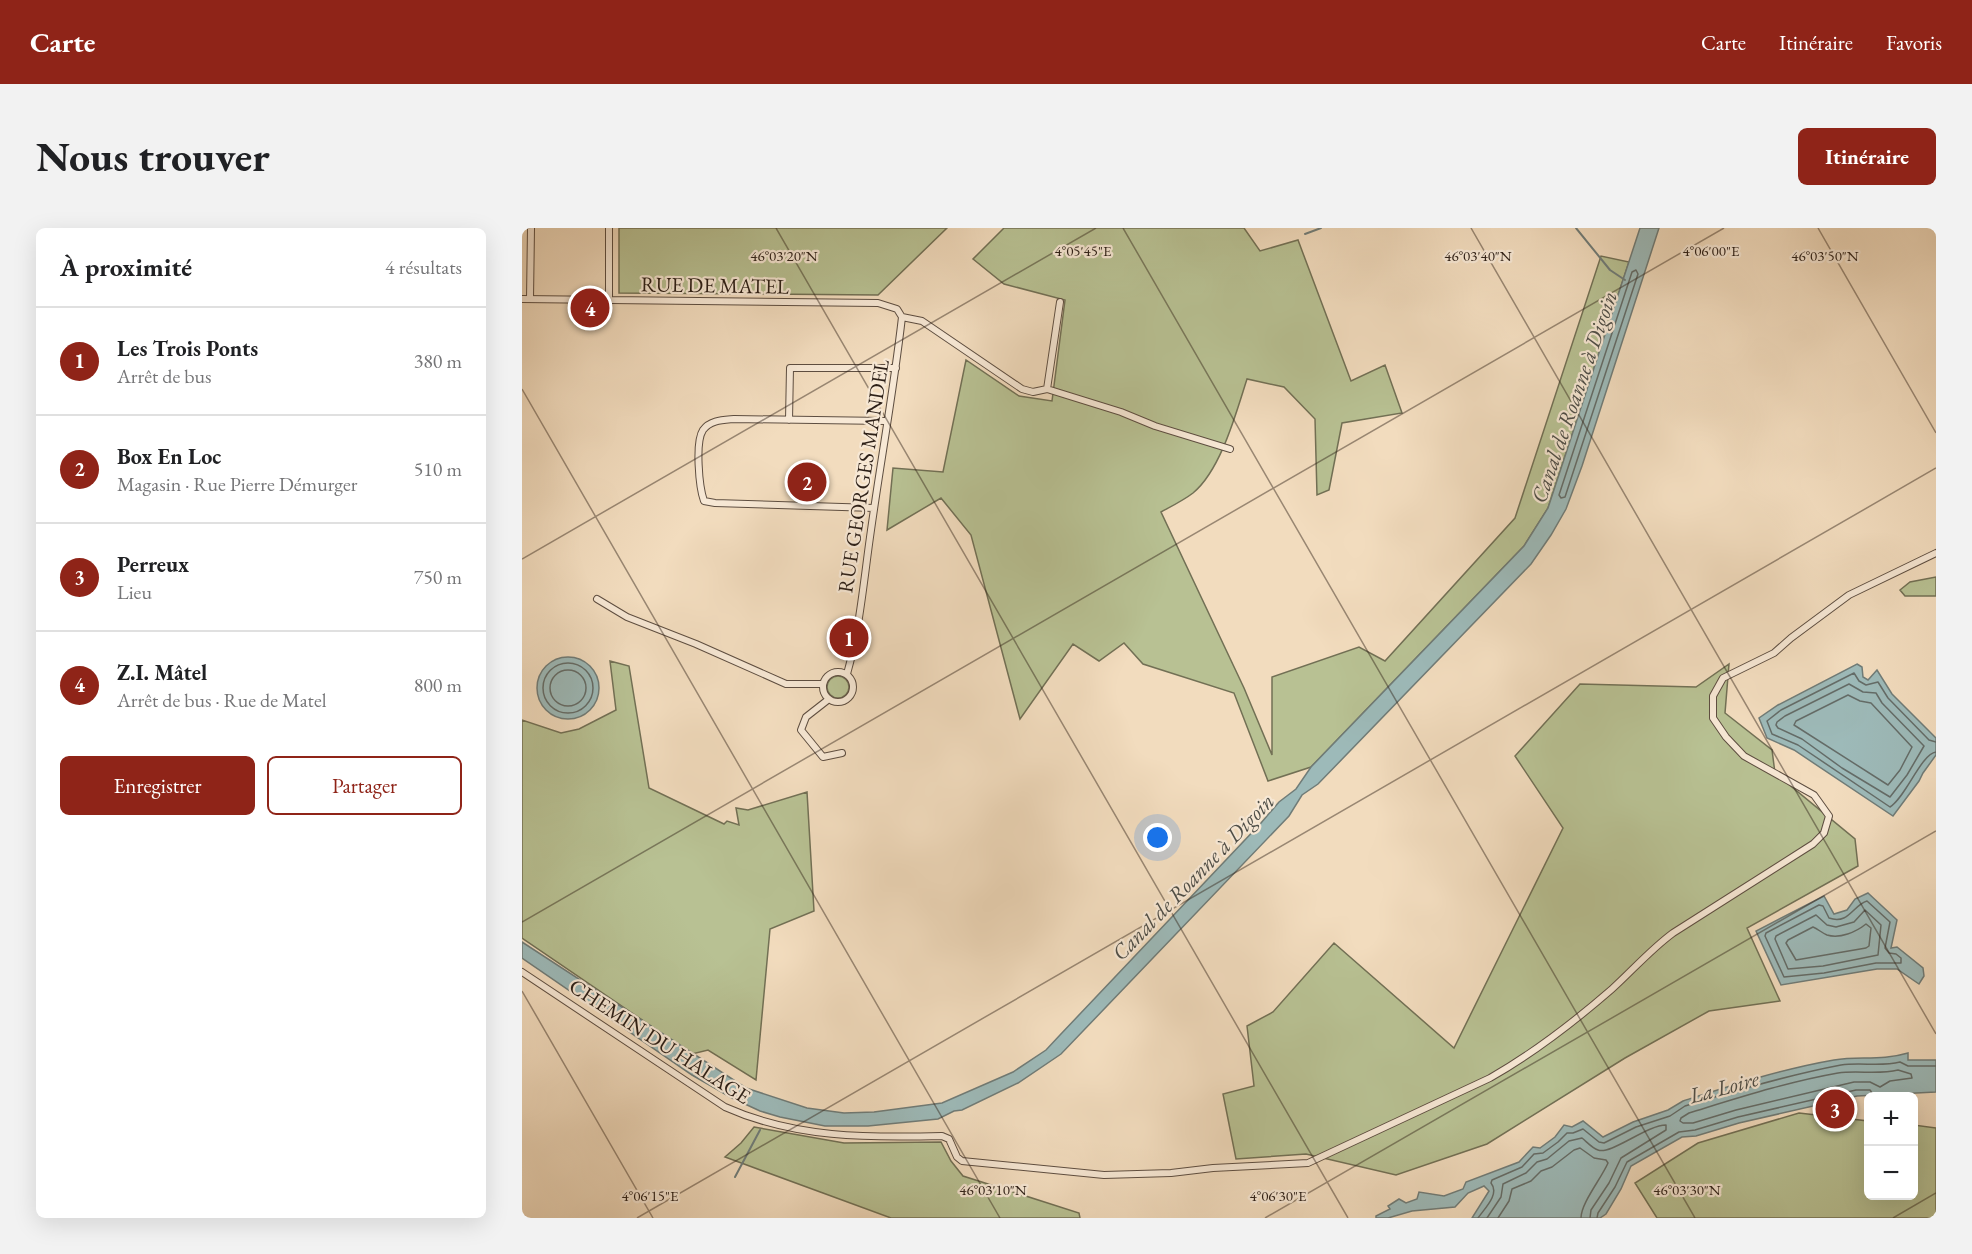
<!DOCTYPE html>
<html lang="fr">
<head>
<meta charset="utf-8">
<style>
  :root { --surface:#fff; --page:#f2f2f2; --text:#202124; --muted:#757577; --line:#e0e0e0; --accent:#8f2418 }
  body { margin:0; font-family:"EB Garamond",serif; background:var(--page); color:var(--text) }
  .controls { position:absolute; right:18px; bottom:18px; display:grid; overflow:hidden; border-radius:9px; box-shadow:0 6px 24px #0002 }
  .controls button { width:54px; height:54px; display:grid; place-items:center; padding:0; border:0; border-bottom:2px solid var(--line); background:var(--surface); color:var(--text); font:30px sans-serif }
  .you { position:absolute; left:636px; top:610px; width:21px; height:21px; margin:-15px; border:4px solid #fff; border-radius:50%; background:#1a73e8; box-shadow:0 0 0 9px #1a73e833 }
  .badge { display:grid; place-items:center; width:39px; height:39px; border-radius:50%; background:var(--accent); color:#fff; font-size:20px; font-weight:700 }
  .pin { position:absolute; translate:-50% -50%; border:3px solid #fff; box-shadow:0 2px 6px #0006 }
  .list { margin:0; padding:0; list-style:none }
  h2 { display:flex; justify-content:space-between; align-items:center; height:78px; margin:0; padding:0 24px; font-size:26px }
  h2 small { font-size:20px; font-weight:400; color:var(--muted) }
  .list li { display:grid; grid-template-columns:39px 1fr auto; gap:18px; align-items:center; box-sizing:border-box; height:108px; padding:0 24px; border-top:2px solid var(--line) }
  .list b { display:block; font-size:22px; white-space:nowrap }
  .list p { margin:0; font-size:20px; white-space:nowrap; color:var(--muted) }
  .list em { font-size:20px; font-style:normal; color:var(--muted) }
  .actions { display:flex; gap:12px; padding:18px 24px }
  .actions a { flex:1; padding:14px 0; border:2px solid var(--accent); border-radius:9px; text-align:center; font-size:21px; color:var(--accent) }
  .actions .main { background:var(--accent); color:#fff }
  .map { position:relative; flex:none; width:1414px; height:990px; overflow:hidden; border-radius:9px }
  header { display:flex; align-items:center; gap:36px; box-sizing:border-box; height:84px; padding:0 30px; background:var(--accent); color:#fff }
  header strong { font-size:28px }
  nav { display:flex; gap:33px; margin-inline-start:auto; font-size:21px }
  .intro { display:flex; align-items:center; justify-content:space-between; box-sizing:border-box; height:144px; padding:0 36px }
  h1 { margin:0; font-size:42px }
  .button { padding:15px 27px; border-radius:9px; background:var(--accent); color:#fff; font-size:21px; font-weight:700 }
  main { display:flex; gap:36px; padding:0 36px }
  aside { flex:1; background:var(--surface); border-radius:9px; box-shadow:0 6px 24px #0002 }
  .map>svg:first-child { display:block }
</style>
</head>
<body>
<header>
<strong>Carte</strong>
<nav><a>Carte</a><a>Itinéraire</a><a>Favoris</a></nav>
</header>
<div class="intro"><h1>Nous trouver</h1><a class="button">Itinéraire</a></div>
<main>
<aside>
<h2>À proximité<small>4 résultats</small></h2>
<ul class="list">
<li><span class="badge">1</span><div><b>Les Trois Ponts</b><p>Arrêt de bus</p></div><em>380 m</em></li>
<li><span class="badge">2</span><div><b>Box En Loc</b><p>Magasin · Rue Pierre Démurger</p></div><em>510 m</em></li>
<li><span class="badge">3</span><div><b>Perreux</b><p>Lieu</p></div><em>750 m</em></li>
<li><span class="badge">4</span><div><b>Z.I. Mâtel</b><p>Arrêt de bus · Rue de Matel</p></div><em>800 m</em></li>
</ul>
<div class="actions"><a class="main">Enregistrer</a><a>Partager</a></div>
</aside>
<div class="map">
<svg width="1414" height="990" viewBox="0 0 1414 990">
  <rect width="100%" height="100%" fill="#f2dcbe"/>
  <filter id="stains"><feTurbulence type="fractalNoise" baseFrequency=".00333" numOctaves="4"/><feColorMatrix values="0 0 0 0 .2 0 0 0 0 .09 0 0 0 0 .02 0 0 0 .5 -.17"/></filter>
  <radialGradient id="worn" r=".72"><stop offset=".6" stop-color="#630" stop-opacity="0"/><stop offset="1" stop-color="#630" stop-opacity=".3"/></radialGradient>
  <path fill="#b8c193" stroke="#727055" stroke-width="1.5" d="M97,0H425L356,67L97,65Z
    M482,0H722L738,23L776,12L829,153L863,137L880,185L820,195L807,262L795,267L793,191L762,159L725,151C714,185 699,242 671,265C662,272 650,278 639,284L722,460L750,527V449L837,419L863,433L993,290L1079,28L1107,34L1026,280L1002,318L789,539L746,553L712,465L621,436L602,415L577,433L551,416L498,491L449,307L419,270L365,302L371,240L421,244L444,132L497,168L530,173L543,72L482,56L451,31Z
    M1414,349V368H1383L1378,362L1388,354Z
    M88,433L107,438L127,560L202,596L205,593L217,597L214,580L226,582L285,564L292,683L248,701L234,852L186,822L170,826L0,710V492L39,505L57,501L94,482Z
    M1207,436L1203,485L1250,522L1253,545L1333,611L1336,638L1225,700L1258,773L1187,783L1103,830L965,916L874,947L784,926L714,931L701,866L732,858L725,798L751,784L812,715L932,820L1041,600L993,528L1058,456L1174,459Z
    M305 459a11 11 0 1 1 22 0a11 11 0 1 1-22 0Z
    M1277,885L1346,893V968H1392V897L1414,900V990H1135L1113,955L1176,915Z
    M232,899L322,915L419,914L429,933L441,948L557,985L558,990H369L203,929L219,915Z"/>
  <path fill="#9dbab9" stroke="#707c78" stroke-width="1.5" d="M1118,0H1137L1060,238L1044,281L1029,307L1009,336L796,556L780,567L767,588L539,826L496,855L440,882L432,883L416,891L346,898H303L258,889L238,883L210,870L170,847L0,730V714L224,860L285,880L322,885L352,884L420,875L491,844L524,822L538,807L739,595L757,574L774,561L789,539L1002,318L1026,280Z
    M15 460a31 31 0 1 1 62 0a31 31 0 1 1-62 0Z
    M1335,436L1340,439L1341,449L1346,452L1355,442L1370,466L1414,510V527L1401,545L1397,553L1371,588L1272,522L1245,510L1237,490L1256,477Z
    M1346,665L1375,692L1369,720L1375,719L1401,740L1402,748L1397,756L1375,741H1355L1259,757L1234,703L1302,668L1312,686L1325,682L1333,671Z
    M1386,825V832H1414V864L1335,868L1217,895L1174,908L1160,909L1109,938L1099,961L1084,986L1078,990H950L967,963L962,958L946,965L933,979L890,983L866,990H854V988L868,981L866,978L877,971L884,975L895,971L897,964L922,968L941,961L944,954L997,934L1011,919L1018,920L1033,909L1042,897L1050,899L1061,893L1081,909L1111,894L1146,882L1161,873C1211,857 1260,841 1312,832C1338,828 1359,833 1386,825Z"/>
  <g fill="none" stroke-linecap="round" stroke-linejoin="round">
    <path stroke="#646c68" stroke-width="1.5" d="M1114,42L1116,46L1043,269L1039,270L1037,267L1110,44Z
      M21 460a25 25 0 1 1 50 0a25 25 0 1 1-50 0Z
      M28 460a18 18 0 1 1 36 0a18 18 0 1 1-36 0Z
      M1327,456L1341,464L1354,465L1360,475L1402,518L1385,547L1368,569L1320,540L1280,511L1256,500L1254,497L1255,494L1263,488Z
      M1326,467L1338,473L1349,475L1390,519L1378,542L1366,557L1272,497L1274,493Z
      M1414,514L1407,512L1366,470L1356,454L1344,457L1337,453L1332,445L1259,482L1245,493L1250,506L1276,517L1368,579C1384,569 1399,526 1414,524
      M1345,673L1368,694L1363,720L1367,725L1374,726L1379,730V735H1354L1302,745L1262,749L1243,708L1244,705L1297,677L1301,678L1307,690C1327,697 1331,677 1345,673Z
      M1343,682L1359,697L1356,727L1301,738L1266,741L1253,711L1254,708L1294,687L1305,697L1314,699L1332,694Z
      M1344,696L1349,700L1347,718L1344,720L1274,732L1264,715L1266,712L1291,699C1296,701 1300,705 1305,707C1318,711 1334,704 1344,696Z
      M1376,842L1389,846L1390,850L1368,853L1358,859L1348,854H1332L1214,882L1171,895H1161L1158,893L1159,890L1167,885C1216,870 1265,854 1316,845C1336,842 1356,847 1376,842Z
      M956,990C963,980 978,966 969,955L970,952L1000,939L1012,926L1021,925L1036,914L1045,905H1051L1061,901L1077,914L1082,915L1114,899L1148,888L1163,878C1215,862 1266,847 1319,837C1339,834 1359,839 1378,834L1386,838H1414
      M965,990L979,969L981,956L1004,945L1015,934L1025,931L1047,913L1060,910C1065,914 1070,920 1076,922C1089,927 1125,897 1144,897V902L1099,930L1087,955L1069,982L1068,990
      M976,990L987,973L990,961L1009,953L1019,943L1030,939L1052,922L1058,920L1072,930L1084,932L1086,935C1079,951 1059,975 1059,990
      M1075,990L1076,985L1093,959L1105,934L1157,904L1173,902L1216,889L1334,862H1348L1352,868"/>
    <path stroke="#707c78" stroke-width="2" d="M1054,0L1088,42L1103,52
      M783,6L799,0
      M213,949L238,902"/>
    <defs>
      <path id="street" d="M87,0V72
        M0,71L356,75L375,81L380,89
        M8,71L9,0
        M380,89L400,93L500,161L511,164L525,161L599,184L633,198L708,221
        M525,161L538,74
        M267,192L268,140H374
        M352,280L193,275L182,273C177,259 173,214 181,202C188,192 201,192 212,191L364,193
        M75,371L105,389L174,416L264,456H301
        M301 459a15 15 0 1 1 30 0a15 15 0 1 1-30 0Z
        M325,446C338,400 342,350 349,302C359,231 372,160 380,89
        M307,471L284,489L279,502L301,529L320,525
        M0,744L203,879C272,910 346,910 420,908L427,911L435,929L440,933L582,947L649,945L691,940L786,935L968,850C1012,825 1052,794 1090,761C1111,742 1128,722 1151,705L1291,616L1302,605L1307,588L1292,567L1222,528L1204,509L1191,490V468L1201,450L1252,425L1269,410L1327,367L1414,325"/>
    </defs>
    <use href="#street" stroke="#5e4e41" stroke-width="8"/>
    <use href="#street" stroke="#f7e8d5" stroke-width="6"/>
  </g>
  <path fill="none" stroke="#2c1f17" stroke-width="1.5" stroke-opacity="0.45" d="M254,0L826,990M601,0L1173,990M949,0L1414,806M1296,0L1414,205M0,161L478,990M0,331L574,0M0,694L1202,0M0,763L131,990M115,990L1414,240M743,990L1414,603M1371,990L1414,965"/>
  <g text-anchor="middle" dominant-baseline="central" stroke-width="4.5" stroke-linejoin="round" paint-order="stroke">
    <g font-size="21" fill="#2c1f17" stroke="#f7e8d5">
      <text transform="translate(193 57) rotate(1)">RUE DE MATEL</text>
      <text transform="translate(341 248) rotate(-81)">RUE GEORGES MANDEL</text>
      <text transform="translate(138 813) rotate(33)">CHEMIN DU HALAGE</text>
    </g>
    <g font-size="22" font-style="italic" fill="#4e4e48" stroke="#f7e8d5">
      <text transform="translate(1052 169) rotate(-71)">Canal de Roanne à Digoin</text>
      <text transform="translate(671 649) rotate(-46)">Canal de Roanne à Digoin</text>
      <text transform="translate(1202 859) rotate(-15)">La Loire</text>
    </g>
  </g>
  <g font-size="15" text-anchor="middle" fill="#2c1f17" stroke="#f7e8d5" stroke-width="4.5" stroke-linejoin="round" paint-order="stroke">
    <text x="561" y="28">4°05'45"E</text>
    <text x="1189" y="28">4°06'00"E</text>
    <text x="956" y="33">46°03'40"N</text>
    <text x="1303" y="33">46°03'50"N</text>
    <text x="262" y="33">46°03'20"N</text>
    <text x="471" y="967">46°03'10"N</text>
    <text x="1165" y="967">46°03'30"N</text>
    <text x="128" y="973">4°06'15"E</text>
    <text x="756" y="973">4°06'30"E</text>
  </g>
  <rect width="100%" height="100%" filter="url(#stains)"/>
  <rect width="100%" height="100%" fill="url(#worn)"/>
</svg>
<div class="controls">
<button>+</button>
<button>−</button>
</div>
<div class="you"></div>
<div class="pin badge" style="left:327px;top:410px">1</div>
<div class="pin badge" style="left:285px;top:254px">2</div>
<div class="pin badge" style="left:1313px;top:881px">3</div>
<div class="pin badge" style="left:68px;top:80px">4</div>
</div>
</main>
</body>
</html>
